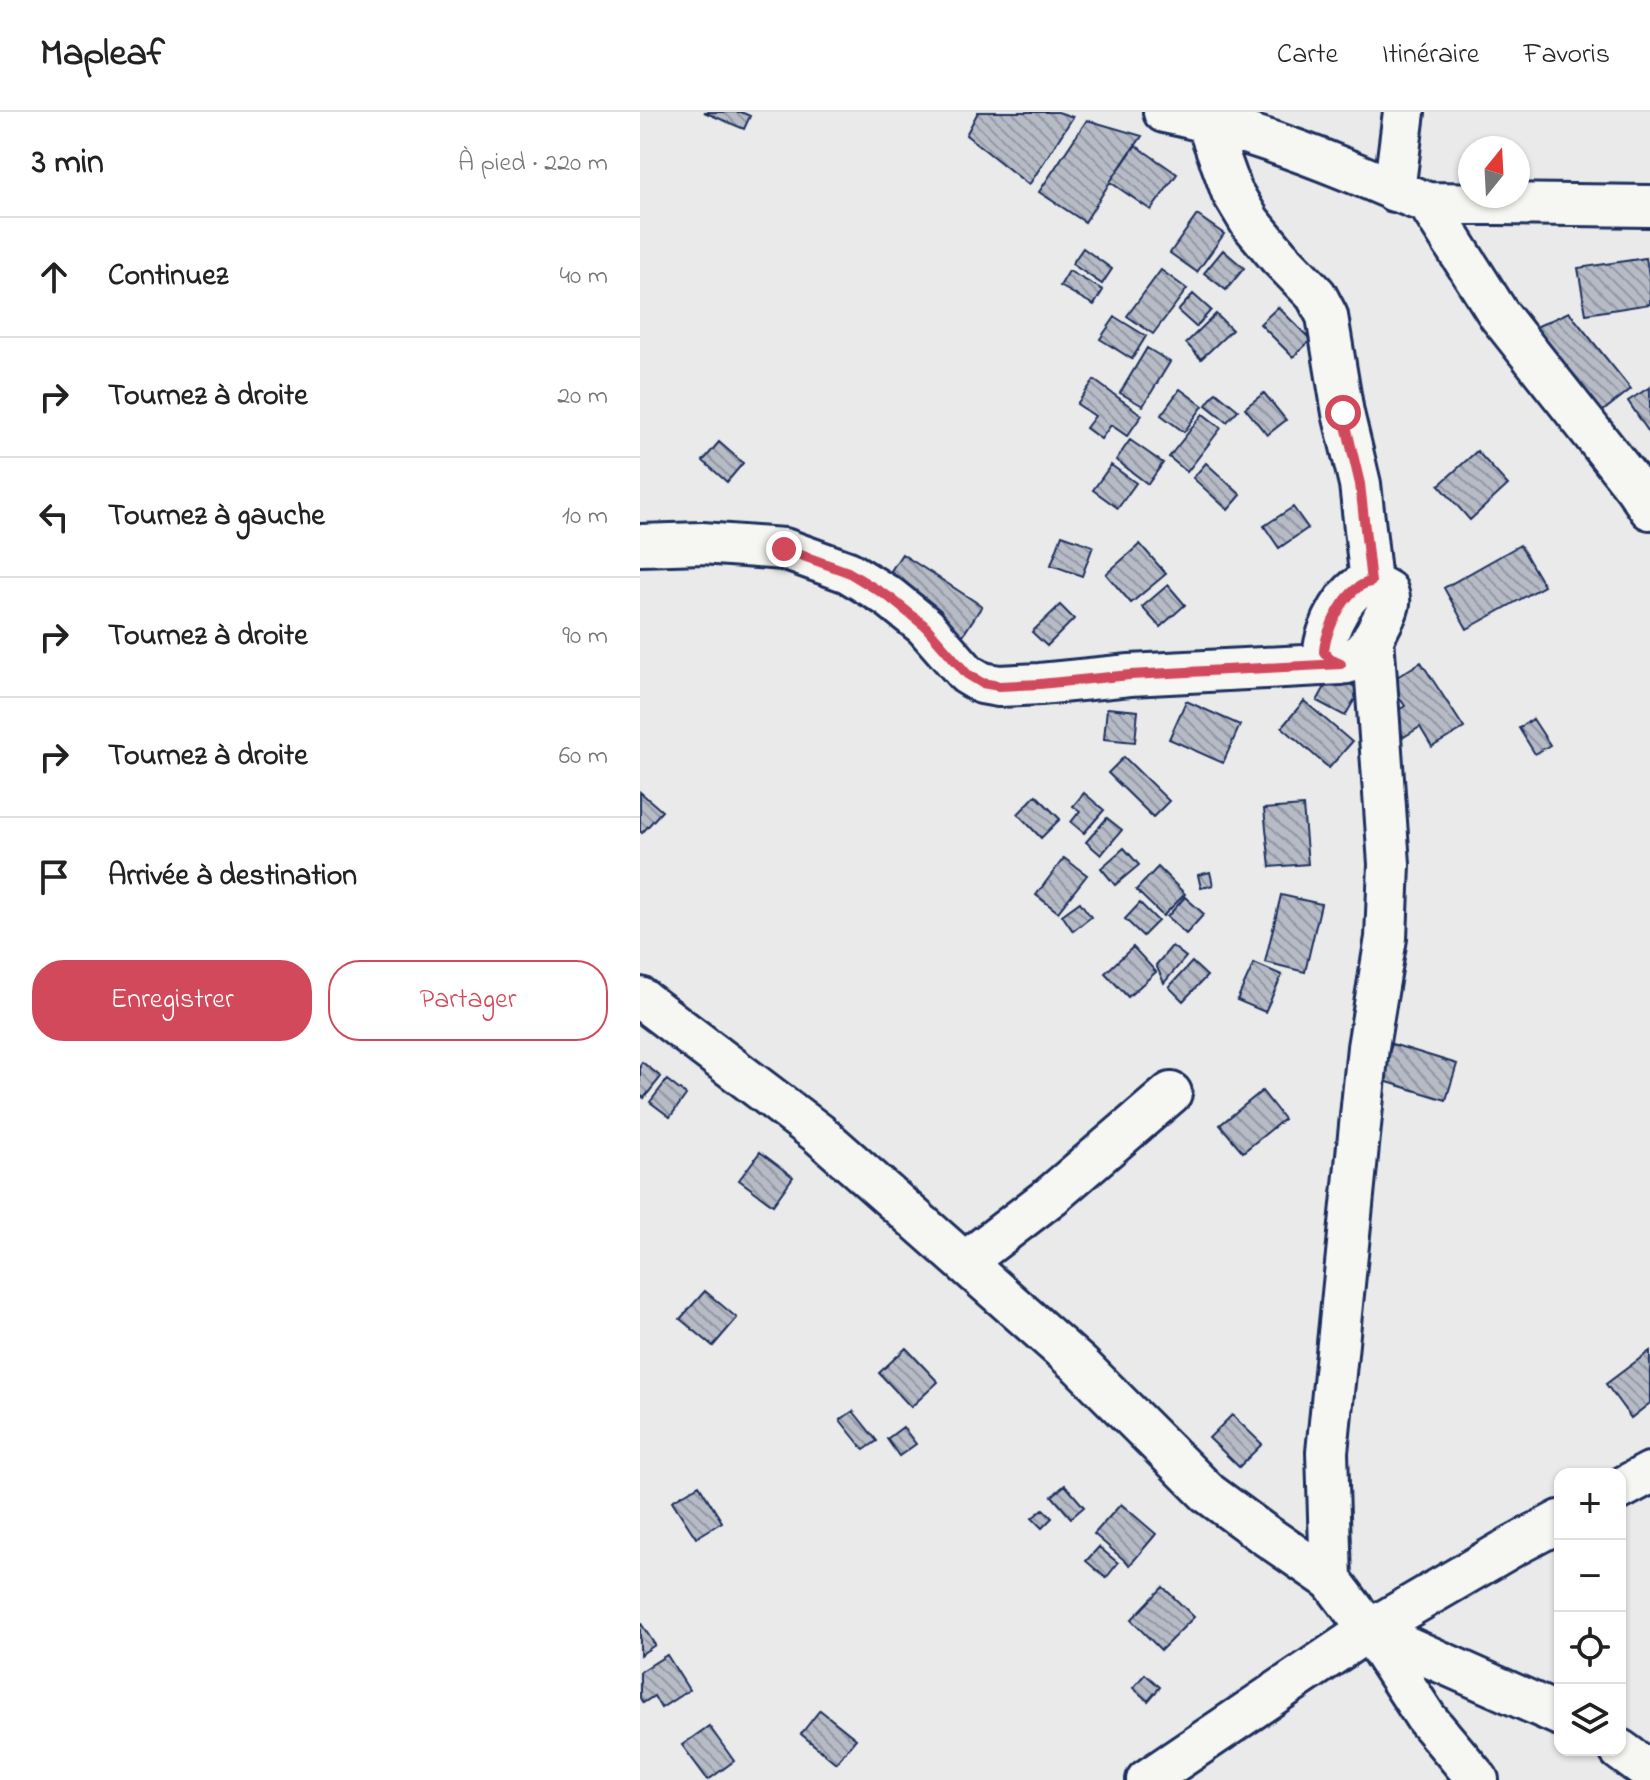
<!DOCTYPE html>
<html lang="fr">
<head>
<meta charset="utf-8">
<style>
  :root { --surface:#fff; --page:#f2f2f2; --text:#222; --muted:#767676; --line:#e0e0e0; --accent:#d1495b }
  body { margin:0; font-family:"Indie Flower",sans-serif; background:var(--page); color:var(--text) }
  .controls { position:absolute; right:24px; bottom:24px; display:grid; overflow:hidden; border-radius:16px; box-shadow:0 2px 6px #0004 }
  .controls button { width:72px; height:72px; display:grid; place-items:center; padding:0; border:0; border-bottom:2px solid var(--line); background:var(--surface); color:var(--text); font:40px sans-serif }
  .compass { position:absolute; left:818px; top:24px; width:72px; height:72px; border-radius:50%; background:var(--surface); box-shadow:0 2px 6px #0004; rotate:18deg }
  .stop { position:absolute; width:24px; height:24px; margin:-18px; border:6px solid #d1495b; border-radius:50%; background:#fff }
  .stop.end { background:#d1495b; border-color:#fff; box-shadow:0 2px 8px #0008 }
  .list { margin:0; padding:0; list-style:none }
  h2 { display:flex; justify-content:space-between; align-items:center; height:104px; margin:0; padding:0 32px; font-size:34px }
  h2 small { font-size:26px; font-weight:400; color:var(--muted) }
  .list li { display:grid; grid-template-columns:52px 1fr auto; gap:24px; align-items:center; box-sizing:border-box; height:120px; padding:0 32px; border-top:2px solid var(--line) }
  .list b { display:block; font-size:30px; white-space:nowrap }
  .list em { font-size:26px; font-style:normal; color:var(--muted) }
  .actions { display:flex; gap:16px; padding:24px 32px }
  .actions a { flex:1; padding:18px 0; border:2px solid var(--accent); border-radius:32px; text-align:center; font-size:28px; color:var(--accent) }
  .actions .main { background:var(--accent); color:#fff }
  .icon { flex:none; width:44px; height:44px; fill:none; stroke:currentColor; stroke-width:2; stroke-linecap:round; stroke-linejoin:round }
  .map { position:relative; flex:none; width:1010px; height:1668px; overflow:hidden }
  header { display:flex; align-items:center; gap:48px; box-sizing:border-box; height:112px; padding:0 40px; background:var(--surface); border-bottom:2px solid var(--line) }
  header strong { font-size:38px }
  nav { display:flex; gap:44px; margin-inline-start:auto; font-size:28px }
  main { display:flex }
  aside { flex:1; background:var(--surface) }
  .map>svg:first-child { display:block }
</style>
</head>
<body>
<header>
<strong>Mapleaf</strong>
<nav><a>Carte</a><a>Itinéraire</a><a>Favoris</a></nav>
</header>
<main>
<aside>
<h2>3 min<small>À pied · 220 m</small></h2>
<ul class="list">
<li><svg class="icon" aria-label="ahead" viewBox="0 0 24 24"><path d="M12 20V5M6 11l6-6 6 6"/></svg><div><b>Continuez</b></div><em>40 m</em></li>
<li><svg class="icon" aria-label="right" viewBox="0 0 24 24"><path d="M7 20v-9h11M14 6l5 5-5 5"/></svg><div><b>Tournez à droite</b></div><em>20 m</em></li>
<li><svg class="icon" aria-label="left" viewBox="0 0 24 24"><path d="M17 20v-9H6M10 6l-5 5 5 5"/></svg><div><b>Tournez à gauche</b></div><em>10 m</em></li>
<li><svg class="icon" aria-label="right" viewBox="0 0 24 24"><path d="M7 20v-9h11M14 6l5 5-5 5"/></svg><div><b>Tournez à droite</b></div><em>90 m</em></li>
<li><svg class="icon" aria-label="right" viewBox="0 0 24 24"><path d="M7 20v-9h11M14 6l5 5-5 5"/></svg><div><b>Tournez à droite</b></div><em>60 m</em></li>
<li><svg class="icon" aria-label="arrive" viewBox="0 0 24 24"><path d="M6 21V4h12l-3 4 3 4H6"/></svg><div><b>Arrivée à destination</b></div></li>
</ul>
<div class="actions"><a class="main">Enregistrer</a><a>Partager</a></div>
</aside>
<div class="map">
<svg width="1010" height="1668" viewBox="0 0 1010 1668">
  <defs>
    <pattern id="building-back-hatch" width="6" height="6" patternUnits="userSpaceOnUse" patternTransform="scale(2)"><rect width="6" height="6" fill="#b6bbc6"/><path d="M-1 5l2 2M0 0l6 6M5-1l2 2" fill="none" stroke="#9398a4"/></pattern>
  </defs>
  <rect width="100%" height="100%" fill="#e9eae9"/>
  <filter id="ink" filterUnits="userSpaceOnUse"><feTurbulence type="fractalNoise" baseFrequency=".0125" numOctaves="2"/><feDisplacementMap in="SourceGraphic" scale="16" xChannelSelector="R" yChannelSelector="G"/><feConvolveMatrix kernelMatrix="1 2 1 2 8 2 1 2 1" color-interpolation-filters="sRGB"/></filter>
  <g filter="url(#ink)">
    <path fill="url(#building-back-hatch)" stroke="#1b2f5e" stroke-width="2" d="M64,0H101L110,4L104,17Z
      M338,0H418L433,5L389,73L326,23Z
      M447,8L502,24L470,70L445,110L399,80Z
      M495,33L537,62L511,98L470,70Z
      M557,103L584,122L557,160L530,141Z
      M443,136L472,157L462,172L432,152Z
      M583,138L604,156L586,178L564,161Z
      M1006,146L1010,169V192L946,202L938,156Z
      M521,158L547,177L513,222L487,204Z
      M429,159L463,178L454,193L420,174Z
      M553,182L571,198L556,215L538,199Z
      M638,195L671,228L653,245L620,212Z
      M929,200L991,277L954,306L885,220Z
      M576,202L592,218L561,247L546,231Z
      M475,205L506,224L492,247L460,227Z
      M507,236L530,250L503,294L480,281Z
      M454,268L502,303L487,324L471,313L461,327L446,316L455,304L437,292Z
      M1010,275V322L988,289Z
      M540,277L563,294L544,320L521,303Z
      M576,280L598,298L587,310L566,293Z
      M624,281L646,308L627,323L605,296Z
      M563,302L581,316L547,360L529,345Z
      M490,328L523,351L508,372L476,348Z
      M79,330L103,351L87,370L63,349Z
      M837,339L868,373L830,408L799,373Z
      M566,351L601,383L588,398L553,366Z
      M471,353L496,371L478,396L453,378Z
      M653,395L668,416L639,436L624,414Z
      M422,423L453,434L442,464L411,453Z
      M500,432L526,462L491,491L466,462Z
      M880,433L904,474L827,517L804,476Z
      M262,442L342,494L323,523L243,471Z
      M528,473L545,493L520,515L502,495Z
      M420,493L434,507L407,534L392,520Z
      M781,550L824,616L792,635L780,615L764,625L750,603L765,594L749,570Z
      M692,562L720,578L705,604L677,589Z
      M546,589L600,613L583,651L529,627Z
      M664,589L712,630L689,656L642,615Z
      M467,596L498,599L495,630L464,627Z
      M893,607L910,633L895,642L879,616Z
      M484,645L529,689L513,705L468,661Z
      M0,680L22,699L2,721L0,719Z
      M444,681L464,698L444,721L431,710L440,699L433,694Z
      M396,683L420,707L401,726L378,702Z
      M663,694L668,752L630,755L624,697Z
      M467,706L482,718L461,743L446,730Z
      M484,736L499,753L475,773L461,756Z
      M424,746L447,763L418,800L396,783Z
      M518,755L545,782L523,804L496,778Z
      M570,760L573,773L561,776L558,763Z
      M641,783L681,792L665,860L625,850Z
      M545,785L564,802L546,822L527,805Z
      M440,790L451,805L433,819L422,803Z
      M500,791L518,809L503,824L485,807Z
      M532,834L546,845L524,871L516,853Z
      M493,835L516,860L488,885L465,861Z
      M552,850L567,864L543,889L529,875Z
      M614,851L642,863L625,900L597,888Z
      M752,932L817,952L806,988L741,968Z
      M2,950L21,965L4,986L0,983V953Z
      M27,968L46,983L30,1005L10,990Z
      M622,979L644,1007L603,1040L580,1013Z
      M120,1040L153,1065L133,1093L99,1068Z
      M65,1179L97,1206L73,1234L40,1207Z
      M266,1236L298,1270L271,1295L239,1261Z
      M1010,1239V1291L991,1306L966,1272Z
      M213,1299L237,1329L224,1338L200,1308Z
      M592,1303L622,1332L599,1355L569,1326Z
      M263,1315L276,1332L259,1344L247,1327Z
      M59,1373L82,1410L56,1426L32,1389Z
      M425,1373L444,1395L431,1406L412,1384Z
      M481,1392L516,1422L490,1453L454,1422Z
      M403,1397L412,1406L402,1416L392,1406Z
      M459,1435L478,1451L466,1466L446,1449Z
      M523,1475L554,1505L521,1538L491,1508Z
      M0,1510L15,1533L0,1543Z
      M27,1543L49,1578L21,1596L14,1584L3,1591L0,1586V1560Z
      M505,1562L520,1575L508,1589L493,1576Z
      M180,1598L216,1627L196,1651L161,1622Z
      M69,1614L94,1649L68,1668L42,1633Z"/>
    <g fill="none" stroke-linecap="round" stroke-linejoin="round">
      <defs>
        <path id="minor" d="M524,0C587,13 648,34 707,58C735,69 760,81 788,91L1010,94
          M555,0L566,8L592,80L610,110L639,145L676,183L687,204L703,301L720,372L731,470L747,479C749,485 750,486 749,491C748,500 742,508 739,515C728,536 707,569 684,540C685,518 707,473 731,470
          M754,79L764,0
          M788,91L859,203L995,375L1010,397
          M0,433L62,431L144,437L208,460L249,485L285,514L327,562L342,571L359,574L400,572L490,563L701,552
          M0,886L178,1021L440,1253L568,1381L621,1420L691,1468L729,1518L786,1606L838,1668
          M325,1150L411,1084L531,981
          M980,1377L1010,1361
          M691,1468L687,1340L728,935L746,826L749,752L733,525
          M729,1518L920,1603
          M980,1638L1010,1660
          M507,1668L729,1518L873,1434L920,1409"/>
      </defs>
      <use href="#minor" stroke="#1b2f5e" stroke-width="46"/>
      <use href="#minor" stroke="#f6f6f2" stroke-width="40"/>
    </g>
  </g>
  <g fill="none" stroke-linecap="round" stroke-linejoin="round" filter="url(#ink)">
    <path stroke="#d1495b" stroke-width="10" d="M144,437L208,460L249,485L285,514L327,562L342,571L359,574L400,572L490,563L701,552L690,547L684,540C685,518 707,473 731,470L720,372L703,301"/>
  </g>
</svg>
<div class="controls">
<button>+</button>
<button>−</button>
<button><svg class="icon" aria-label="locate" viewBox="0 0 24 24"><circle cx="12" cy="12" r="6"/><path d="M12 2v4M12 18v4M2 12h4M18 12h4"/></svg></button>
<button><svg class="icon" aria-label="layers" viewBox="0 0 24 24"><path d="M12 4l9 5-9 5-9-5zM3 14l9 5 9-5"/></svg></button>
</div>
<svg class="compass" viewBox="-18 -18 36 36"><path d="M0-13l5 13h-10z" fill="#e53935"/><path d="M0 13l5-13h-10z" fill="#767676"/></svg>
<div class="stop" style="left:703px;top:301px"></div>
<div class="stop end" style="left:144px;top:437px"></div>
</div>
</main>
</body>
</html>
